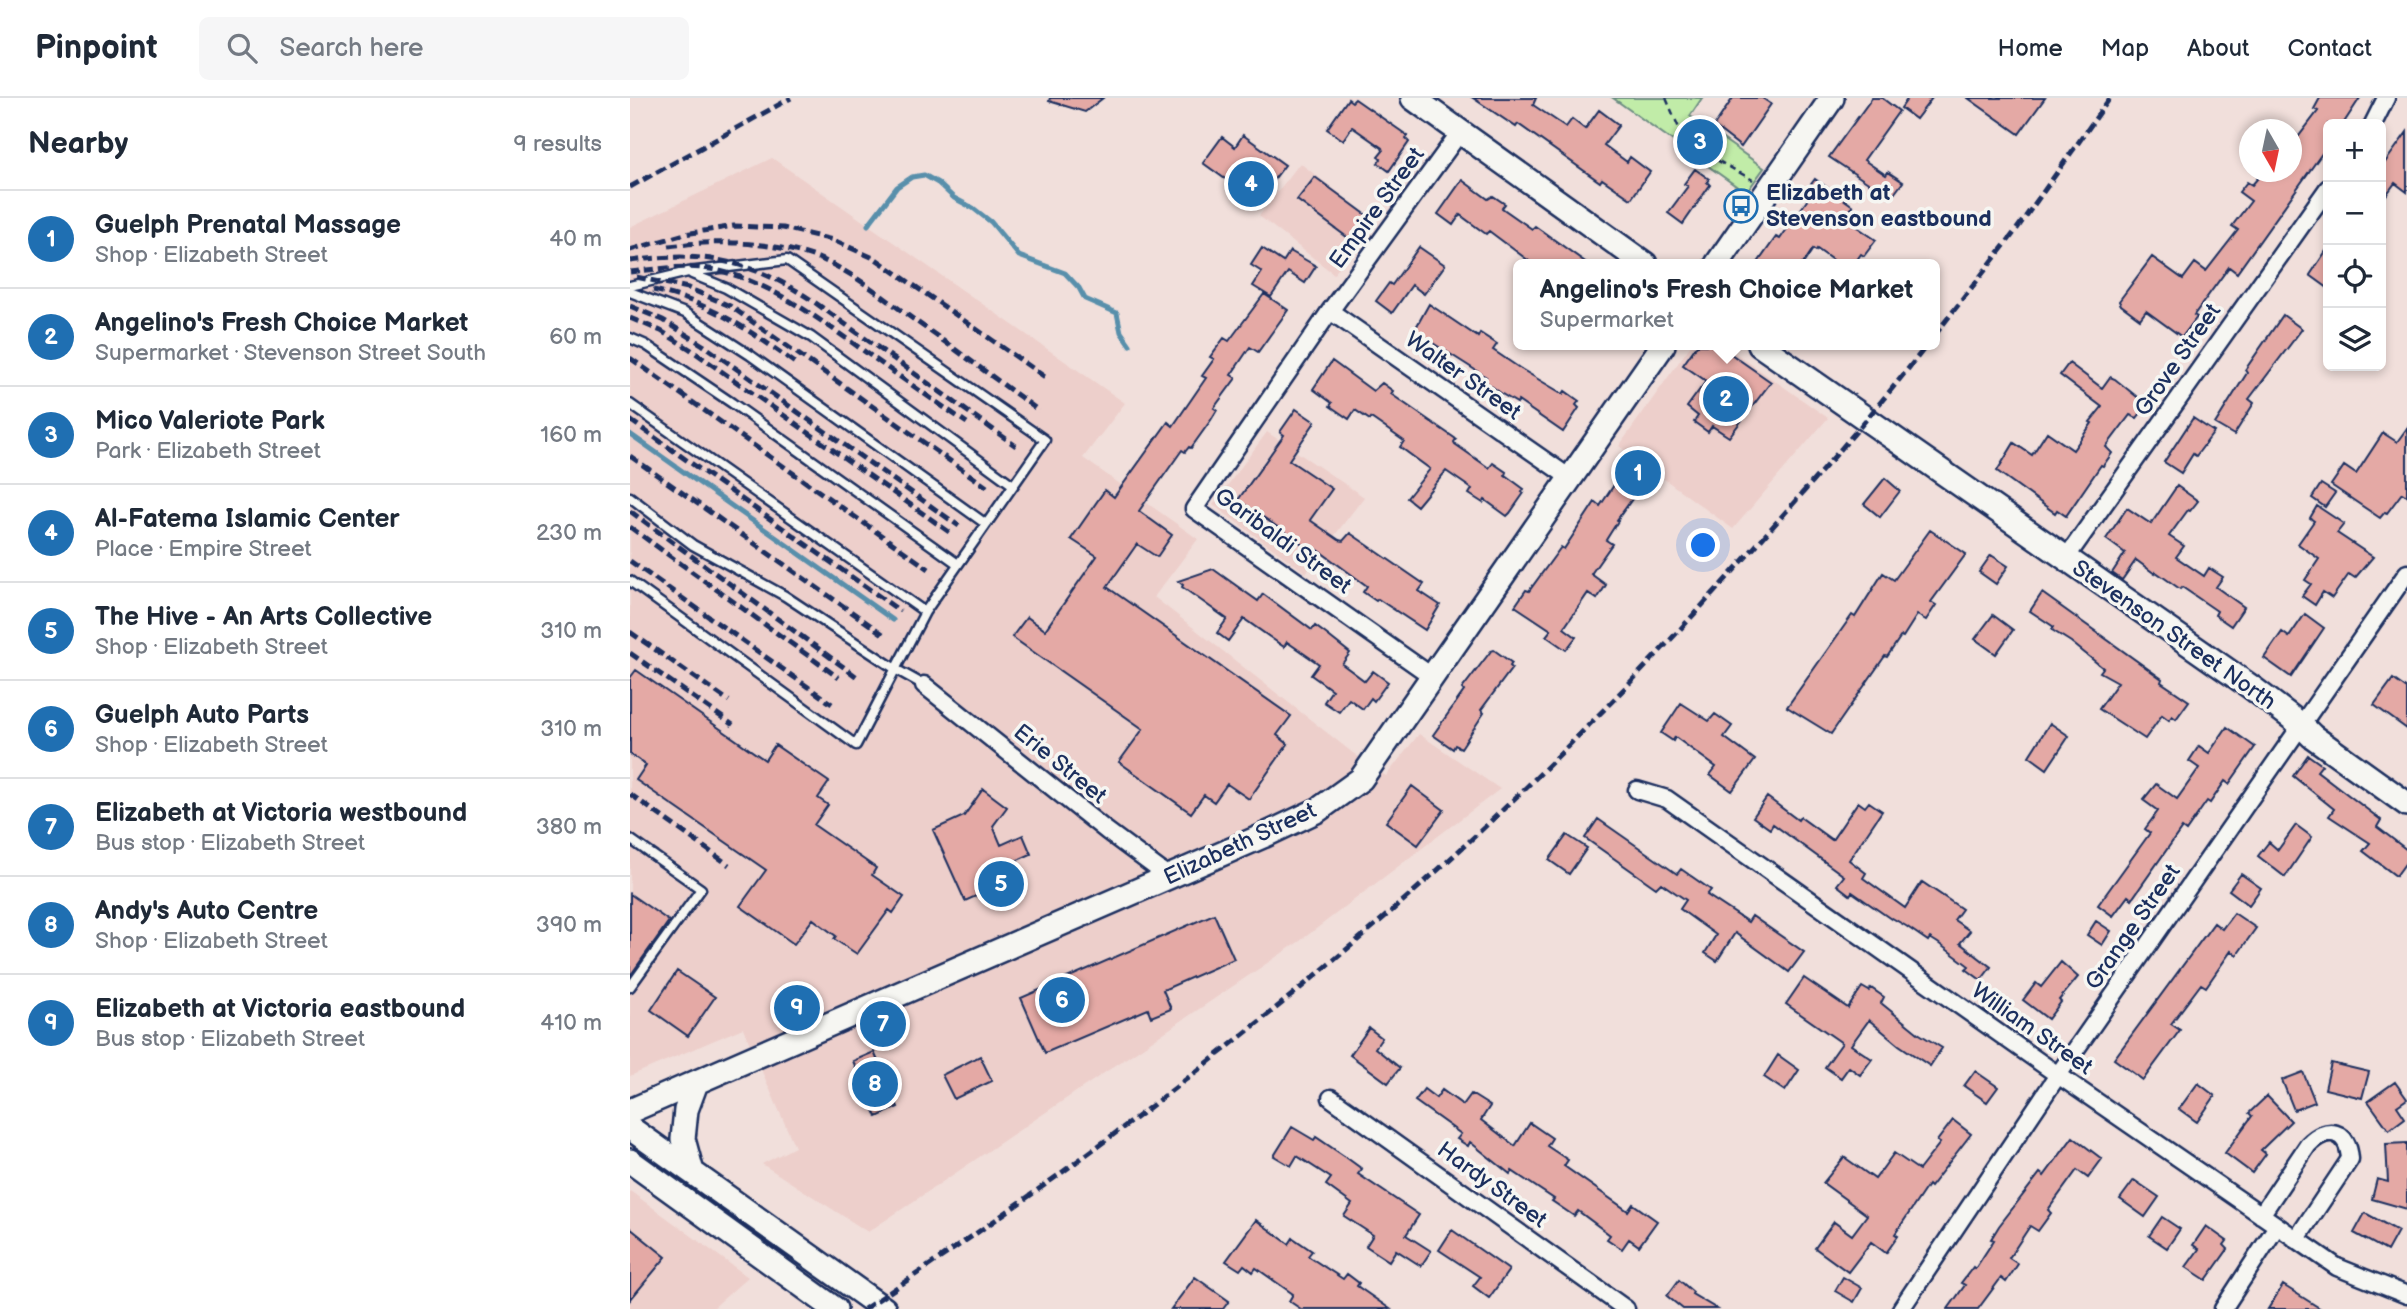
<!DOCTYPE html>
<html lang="en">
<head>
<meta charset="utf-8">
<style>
  :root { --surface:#fff; --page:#f6f6f7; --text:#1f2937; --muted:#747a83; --line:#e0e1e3; --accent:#1f6fb2 }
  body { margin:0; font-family:"Balsamiq Sans",sans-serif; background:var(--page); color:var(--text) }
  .controls { position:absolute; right:21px; top:21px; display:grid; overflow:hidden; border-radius:10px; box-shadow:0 4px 10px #0003 }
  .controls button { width:63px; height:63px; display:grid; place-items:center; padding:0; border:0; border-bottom:2px solid var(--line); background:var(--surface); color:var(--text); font:35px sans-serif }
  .compass { position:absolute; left:1609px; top:21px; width:63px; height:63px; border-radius:50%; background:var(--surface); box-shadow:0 4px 10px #0003; rotate:171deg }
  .you { position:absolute; left:1074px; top:448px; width:24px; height:24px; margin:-18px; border:5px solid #fff; border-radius:50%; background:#1a73e8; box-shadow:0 0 0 10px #1a73e833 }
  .badge { display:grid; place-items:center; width:46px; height:46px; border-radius:50%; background:var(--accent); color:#fff; font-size:23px; font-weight:700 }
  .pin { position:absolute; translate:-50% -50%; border:4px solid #fff; box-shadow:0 2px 7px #0006 }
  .popup { position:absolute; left:883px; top:161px; width:427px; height:91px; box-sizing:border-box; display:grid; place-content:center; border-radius:10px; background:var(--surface); filter:drop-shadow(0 2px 5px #0005); font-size:23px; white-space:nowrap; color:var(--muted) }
  .popup b { font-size:26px; color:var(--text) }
  .popup::after { content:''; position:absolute; left:50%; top:100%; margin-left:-14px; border:14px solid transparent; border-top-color:var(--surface) }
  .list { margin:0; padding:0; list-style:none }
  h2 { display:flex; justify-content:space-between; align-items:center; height:91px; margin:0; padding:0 28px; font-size:30px }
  h2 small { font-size:23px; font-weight:400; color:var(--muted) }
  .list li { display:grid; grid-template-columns:46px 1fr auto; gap:21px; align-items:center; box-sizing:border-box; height:98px; padding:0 28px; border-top:2px solid var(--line) }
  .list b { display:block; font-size:26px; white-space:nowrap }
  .list p { margin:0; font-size:23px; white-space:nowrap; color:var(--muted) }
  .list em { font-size:23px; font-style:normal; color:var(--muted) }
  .icon { flex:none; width:38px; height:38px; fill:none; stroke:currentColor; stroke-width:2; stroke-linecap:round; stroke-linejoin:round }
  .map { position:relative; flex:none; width:1777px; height:1211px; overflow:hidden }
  header { display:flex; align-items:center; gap:42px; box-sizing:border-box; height:98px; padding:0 35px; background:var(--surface); border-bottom:2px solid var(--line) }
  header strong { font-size:33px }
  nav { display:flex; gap:38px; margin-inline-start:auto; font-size:24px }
  .search { width:490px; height:63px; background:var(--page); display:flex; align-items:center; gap:18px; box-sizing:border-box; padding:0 24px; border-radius:10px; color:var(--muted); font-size:26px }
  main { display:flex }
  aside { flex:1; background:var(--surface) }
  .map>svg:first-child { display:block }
</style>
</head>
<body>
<header>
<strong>Pinpoint</strong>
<div class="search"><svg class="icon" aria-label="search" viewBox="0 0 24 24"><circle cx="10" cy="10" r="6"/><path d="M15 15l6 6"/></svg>Search here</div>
<nav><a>Home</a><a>Map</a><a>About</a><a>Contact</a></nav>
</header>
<main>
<aside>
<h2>Nearby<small>9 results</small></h2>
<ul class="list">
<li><span class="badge">1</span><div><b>Guelph Prenatal Massage</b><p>Shop · Elizabeth Street</p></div><em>40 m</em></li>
<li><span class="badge">2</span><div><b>Angelino's Fresh Choice Market</b><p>Supermarket · Stevenson Street South</p></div><em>60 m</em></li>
<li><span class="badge">3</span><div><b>Mico Valeriote Park</b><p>Park · Elizabeth Street</p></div><em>160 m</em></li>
<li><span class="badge">4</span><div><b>Al-Fatema Islamic Center</b><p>Place · Empire Street</p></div><em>230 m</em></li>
<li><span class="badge">5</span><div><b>The Hive - An Arts Collective</b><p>Shop · Elizabeth Street</p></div><em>310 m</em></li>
<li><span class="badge">6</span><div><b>Guelph Auto Parts</b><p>Shop · Elizabeth Street</p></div><em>310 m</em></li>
<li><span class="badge">7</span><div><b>Elizabeth at Victoria westbound</b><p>Bus stop · Elizabeth Street</p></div><em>380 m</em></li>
<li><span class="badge">8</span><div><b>Andy's Auto Centre</b><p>Shop · Elizabeth Street</p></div><em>390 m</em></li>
<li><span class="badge">9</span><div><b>Elizabeth at Victoria eastbound</b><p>Bus stop · Elizabeth Street</p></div><em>410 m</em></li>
</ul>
</aside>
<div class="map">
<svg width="1777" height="1211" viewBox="0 0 1777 1211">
  <rect width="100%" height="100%" fill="#f1dfdb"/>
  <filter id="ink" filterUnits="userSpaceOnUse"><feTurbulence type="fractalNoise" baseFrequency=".0143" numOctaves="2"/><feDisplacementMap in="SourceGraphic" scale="14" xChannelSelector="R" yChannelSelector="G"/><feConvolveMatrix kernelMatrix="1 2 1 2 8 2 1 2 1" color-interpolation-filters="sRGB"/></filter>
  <g filter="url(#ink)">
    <path fill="#edcfcb" d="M142,60L495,305L453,360L568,441L524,499L723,655L756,678L789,636L870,691L670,843L238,1134L132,1066L165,1049L113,930L0,978V129Z
      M670,65L745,123L704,176L629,118Z
      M1061,247H1094L1198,320L1103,431L989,348Z
      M637,334L734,399L676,475L583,407Z
      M0,1093L118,1179L82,1211H0Z"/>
    <path fill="#c1eca8" stroke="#6e8e83" stroke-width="2" d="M983,0H1072L1060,18L1134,70L1116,95Z"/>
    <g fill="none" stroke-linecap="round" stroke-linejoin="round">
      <path stroke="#588fab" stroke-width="5" d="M238,127L267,89L282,79L294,77L308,85L324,100L343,110L361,124L389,158L435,175L449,190L455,201L487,215L491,234L500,247
        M0,336L263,522"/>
    </g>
    <path fill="#e4a9a5" stroke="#1b2f5e" stroke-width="2" d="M420,0H473L455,14L419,3Z
      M843,0H906L903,7L936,29L942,21L955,31L969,12L989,27L974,47L997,64L1000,59L1020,74L1001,101L972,81L970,84L888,26L886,29Z
      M1103,0H1132L1141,6L1111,49L1084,28Z
      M1242,0H1252L1269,13L1234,62L1256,77L1258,74L1273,84L1261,100L1199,59Z
      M1278,0H1302L1286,21L1271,10Z
      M1338,0H1415L1389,36Z
      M1690,0H1730L1713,26H1698V47L1607,175L1599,169L1564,217L1567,219L1552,239L1516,213L1510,221L1491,207L1489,203L1522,159L1553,181L1565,165L1576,173L1608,132L1602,128L1621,103L1609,94L1617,84L1622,87L1633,74H1662V55L1669,45L1666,42L1688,13L1684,11Z
      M718,1L722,4L725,1L778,38L776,41L779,44L759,73L748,65L751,61L748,59L753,53L752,50L722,29L713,42L697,31Z
      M1777,34V94L1765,85L1751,104V70Z
      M613,37L655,67L627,104L573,65L592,39L605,49Z
      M1065,71L1079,81L1077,84L1080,87L1053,126L1038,115L1058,88L1054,86Z
      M685,79L738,118L721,142L667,102Z
      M1185,81L1223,108L1214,120L1246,142L1234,158L1231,156L1224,166H1208L1187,151L1186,153L1183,151L1173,166H1127L1146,139L1150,141L1178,101L1173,97Z
      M832,82L858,101L863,98L875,106L872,110L902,131L905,128L958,166H903L859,133L856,136L830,117L823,127L808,116Z
      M789,149L815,167L794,196L782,187L762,215L746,203L759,185L762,187Z
      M632,150L653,164L660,153L686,168L675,185L658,174L641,199L623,188L632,174L621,167Z
      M1698,150V190L1680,177Z
      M634,196L658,212L628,254L620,249L601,277L606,280L584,310L587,312L581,322L561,350L559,349L555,354L552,352L509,413L542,437L527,459L507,446L477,489L661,618L647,637L658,646L619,701L597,686L584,704L574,697L561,715L489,664L513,631L382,539L397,519L415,532L467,458L441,441L475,392L484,399L538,324L543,328L576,280L572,278L584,261L580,259L594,240L599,243Z
      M799,206L848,239L850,235L867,246L863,252L891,271L933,296L935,293L949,303L946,307L949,310L933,334L888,303L887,305L872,296L853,282L856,279L853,277L784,233Z
      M1653,217L1672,231L1619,301L1624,305L1604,337L1585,326L1617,275L1615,272Z
      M1067,247H1088L1141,284L1099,339L1082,328L1078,334L1064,324L1068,318L1057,309L1076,283L1053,267Z
      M702,263L743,293L752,285L763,293L761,296L826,341L824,344L825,346L859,370L863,365L876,374L875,377L894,391L892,394L894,395L880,415L877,418L855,402L853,405L839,396L842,391L816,373L787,408L777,400L800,371L770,349L774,343L741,320L740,322L725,312L719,321L700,308L702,305L683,291Z
      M1439,265L1472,290L1480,279L1485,281L1517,307L1507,320L1500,317L1476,349L1482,355L1473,368L1471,367L1436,418L1427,412L1425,415L1367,373L1384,345L1402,357L1417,334L1443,352L1462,325L1460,324L1472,309L1430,277Z
      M666,311L685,324L659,362L702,391L680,422L709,442L713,443L720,435L794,486L789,493L810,507L795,532L748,501L746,503L733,494L737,488L688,452L686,455L681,452L608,402L654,337L650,334Z
      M1563,320L1584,334L1566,358L1563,356L1551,375L1534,364Z
      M1777,330V398L1772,395L1757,415L1755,414L1750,420L1701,387L1714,368L1726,376L1753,335L1767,344Z
      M995,357L1022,373L987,422L988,423L976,442L982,446L961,476L976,487L967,501L958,495L934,530L946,539L936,552L916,538L921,532L885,508L896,492L899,493L931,449L934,451L965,404L970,408L992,375L987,368Z
      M1255,380L1270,393L1250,419L1234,406Z
      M1691,386L1705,395L1695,409L1682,400Z
      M1547,388L1568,403L1560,413L1558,412L1539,438L1554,448L1546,459L1574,478L1579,470L1593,479L1586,489L1614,509L1601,528L1585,517L1587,513L1552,489L1550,491L1526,474L1525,476L1506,462L1492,482L1482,475L1495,455L1476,441L1497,410L1521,426Z
      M1687,408L1714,426L1707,435L1743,459L1725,480L1719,476L1702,500L1693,494L1685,507L1672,498L1681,486L1675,482L1689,461L1668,446L1684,423L1680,420Z
      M1300,432L1336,456L1301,504L1306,507L1296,522L1287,517L1273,539L1271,538L1257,559L1255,558L1201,636L1157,609L1222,517L1225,519L1253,475L1264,482Z
      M1361,457L1378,468L1366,486L1349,474Z
      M583,471L628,503L633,496L682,532L685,528L696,536L720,555L712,566L735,583L743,573L758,584L744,603L741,600L733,611L719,601L709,614L694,604L702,592L681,577L689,566L657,544L654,549L614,521L598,543L587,535L597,521L552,489L553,487L548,483Z
      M1412,495L1532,581L1531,584L1559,603L1546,621L1542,618L1539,622L1532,617L1515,641L1469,611L1488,584L1470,574L1473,570L1441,544L1422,532L1424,529L1400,513Z
      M1675,516L1694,530L1661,579L1634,560L1652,534L1659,539Z
      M1363,517L1383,532L1366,556L1345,541Z
      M864,552L882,565L880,568L882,570L851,612L854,615L831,650L825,647L823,651L803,637L834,593L832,591L861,553Z
      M6,572L135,662L145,647L199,684L188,700L198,707L184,727L246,770L242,777L274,799L263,815L259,812L227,856L204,841L206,838L183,821L164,846L110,808L136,772L6,682L16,667L0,656V580Z
      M1763,581L1777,591V631L1744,607Z
      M1051,605L1079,623L1085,616L1102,628L1094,639L1125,662L1102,693L1080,677L1086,669L1045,639L1043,643L1031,635Z
      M1420,625L1439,638L1417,671L1399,658Z
      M1597,629L1625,649L1599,686L1595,683L1580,705L1577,703L1556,733L1552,730L1502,801L1498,798L1483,818L1468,807L1520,735L1515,731L1528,713L1513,702L1526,686L1547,701L1569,670L1559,663L1569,648L1579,655Z
      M1678,657L1692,667L1687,673L1751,722L1747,729L1777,752V763L1766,778L1733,753L1740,745L1699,718L1704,711L1663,678Z
      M782,688L814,712L788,747L756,724Z
      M353,691L377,709L363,728L371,747L393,737L401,756L381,765L389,782L367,792L366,789L335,803L303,732L334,718Z
      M1137,699L1168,722L1170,719L1202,742L1228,704L1235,709L1239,704L1252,713L1219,762L1236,775L1233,780L1275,810L1292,784L1332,811L1324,822L1340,833L1330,845L1361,869L1351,882L1336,871L1339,868L1308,845L1300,840L1298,843L1276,828L1262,820L1261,821L1222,794L1220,797L1207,787L1214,778L1143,726L1140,731L1123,719Z
      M968,721L1047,776L1051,771L1081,792L1077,797L1118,824L1122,818L1174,854L1159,874L1105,835L1087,863L1075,855L1086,837L1050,811L1056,802L1031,785L1026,790L955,740Z
      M1666,727L1682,739L1655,779L1628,758L1639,744L1648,752Z
      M937,737L957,750L939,776L919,762Z
      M1611,776L1631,790L1619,807L1599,792Z
      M0,796L39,823L0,878Z
      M1604,815L1626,830L1607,857L1601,853L1576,889L1571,886L1541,926L1550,932L1513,982L1484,961L1584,825L1592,831Z
      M584,816L604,861L533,892L541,911L521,919L518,911L415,955L391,900Z
      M1466,823L1481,833L1472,847L1457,837Z
      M1431,864L1448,879L1429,902L1431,904L1418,921L1393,902L1406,885L1411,889Z
      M47,873L85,899L58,938L21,912Z
      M1174,880L1218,910L1232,889L1239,893L1241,890L1254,899L1251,905L1288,935L1312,950L1300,968L1269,947L1239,922L1221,947L1242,961L1230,977L1219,969L1211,980L1195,969L1212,945L1156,906Z
      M739,930L752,940L745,950L770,970L758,985L720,957Z
      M244,954L268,1009L247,1019L223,963Z
      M1148,957L1169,972L1155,993L1134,979Z
      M350,958L362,983L324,1001L312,977Z
      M1701,965L1739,974L1732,1000L1695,991Z
      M1345,973L1368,989L1357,1004L1334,988Z
      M1673,974L1685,1004L1664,1012L1652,982Z
      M1765,984L1777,1001L1767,1008L1775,1020L1759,1032L1738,1003Z
      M1568,985L1585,998L1567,1024L1549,1011Z
      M794,991L806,1000L812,992L833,1007L841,996L860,1008L851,1022L885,1048L900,1025L922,1040L917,1048L938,1062L934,1068L998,1113L1003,1106L1027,1123L1009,1148L999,1141L992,1151L977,1141L980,1137L948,1113L944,1118L922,1103L924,1101L882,1073L880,1076L840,1044L838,1048L827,1041L831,1036L785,1003Z
      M1637,998L1661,1023L1631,1052L1636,1056L1622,1075L1595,1055L1622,1018L1619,1015Z
      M1323,1022L1341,1036L1300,1089L1298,1087L1265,1136L1268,1138L1256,1155L1241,1144L1218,1174L1185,1150L1204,1124L1222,1137L1237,1117L1193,1085L1214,1059L1245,1081L1264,1055L1289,1072L1310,1045L1307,1043Z
      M662,1029L684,1042L686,1039L717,1060L732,1071L728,1076L789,1117L776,1137L801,1153L791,1168L766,1152L759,1163L736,1148L743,1137L714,1118L722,1106L696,1087L701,1080L667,1058L661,1068L644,1058Z
      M1443,1039L1472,1061L1458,1080L1447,1072L1418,1112L1421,1115L1408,1133L1400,1128L1379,1160L1388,1166L1376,1184L1371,1180L1348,1211H1318L1335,1187L1331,1185L1343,1169L1345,1171L1364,1142L1361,1141L1369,1128L1410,1075L1414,1078Z
      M1777,1045V1111L1742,1101L1747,1081L1758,1084L1756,1046Z
      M1504,1082L1529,1099L1515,1119L1490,1101Z
      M1735,1115L1768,1133L1757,1153L1724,1135Z
      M1532,1119L1550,1131L1537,1150L1519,1138Z
      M626,1122L659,1146L663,1140L682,1153L678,1158L713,1181L717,1176L729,1185L727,1188L760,1211H671L659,1203L663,1196L626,1170L623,1174L614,1167L610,1172L596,1163Z
      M1576,1128L1597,1143L1594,1147L1598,1151L1576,1182L1556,1169L1569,1151L1563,1147Z
      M0,1130L36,1159L0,1202Z
      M822,1132L879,1172L859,1200L843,1188L850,1179L809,1152Z
      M565,1179L599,1203L593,1211H541Z
      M1213,1179L1232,1190L1224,1204L1205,1193Z
      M1049,1182L1063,1194L1062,1196L1087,1211H1053L1037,1198Z
      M1653,1187L1691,1211H1638Z"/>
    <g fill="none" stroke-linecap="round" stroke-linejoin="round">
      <defs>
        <path id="lane" d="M62,176L96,190L181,239L383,387
          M0,188L58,174L157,162L415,342L295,514L226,647L0,483
          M0,194L55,215L120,257L356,426
          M0,240L16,247L102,305L328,466
          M0,306L295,514
          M0,399L63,447L155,498L267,572L294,587
          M0,741L71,791L0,889"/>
        <path id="street" d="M1743,26L1756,0
          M700,213L940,380
          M1436,460L1698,90
          M803,579L564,411L700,213L830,34
          M294,587L477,733L539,779
          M1007,692L1037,701L1428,977L1707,1169L1777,1197
          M701,1000L996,1211
          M1631,1117L1678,1047C1697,1027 1718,1032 1720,1061L1666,1142
          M1271,1211L1428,977L1777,475
          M1593,1211L1647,1128"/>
        <path id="secondary" d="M783,0L1015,166
          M1087,166L1202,0
          M1130,247L1621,589L1670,626L1682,638L1777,706
          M0,1013L633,738L688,712L731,681L1033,247
          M0,1030L254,1211
          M0,1063L205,1211
          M62,1074L53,1041L56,1012L66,985"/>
      </defs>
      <use href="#lane" stroke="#1b2f5e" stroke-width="13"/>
      <use href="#street" stroke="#1b2f5e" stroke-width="21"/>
      <use href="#secondary" stroke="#1b2f5e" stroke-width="28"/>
      <path stroke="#1b2f5e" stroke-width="2.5" stroke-dasharray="7 5" stroke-linecap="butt" d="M1036,0L1049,30L1072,54L1123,82"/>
      <use href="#lane" stroke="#f6f6f2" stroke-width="8"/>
      <use href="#street" stroke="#f6f6f2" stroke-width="16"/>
      <use href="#secondary" stroke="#f6f6f2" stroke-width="23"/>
      <path stroke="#1b2f5e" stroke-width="5" stroke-dasharray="10 5" stroke-linecap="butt" d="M0,89L161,0
        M39,148C87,142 141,143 188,160C223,174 253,199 283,221C325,251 367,282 409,313
        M0,152L55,136L104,128L153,130L203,142L246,161L415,279
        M0,163C72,153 118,161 180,201L386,348
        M0,174C28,171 57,166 86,172C139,184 183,217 227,248C263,274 300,300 337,325
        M6,179L58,190L100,208L357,389
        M23,192C80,204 119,232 165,265
        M0,208L33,222L73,247L329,428
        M0,220L31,233L60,251L322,436
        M1304,238L1384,135L1480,0
        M0,260L299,471
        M0,322L270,513
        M0,358L253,536
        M0,413L230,581
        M0,429L209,580
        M0,463L202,606
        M0,534L99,603
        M0,555L103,627
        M0,696L99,767
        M234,1211C426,1085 609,947 782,795C908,684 1026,561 1138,434C1192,373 1246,312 1297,247"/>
    </g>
  </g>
  <defs>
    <symbol id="bus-ring" viewBox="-11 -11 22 22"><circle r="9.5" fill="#f6f6f2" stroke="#1f6fb2" stroke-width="1.5"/><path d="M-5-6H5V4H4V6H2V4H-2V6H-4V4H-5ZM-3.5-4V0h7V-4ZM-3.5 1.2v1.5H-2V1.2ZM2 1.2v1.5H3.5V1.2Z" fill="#1f6fb2"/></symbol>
  </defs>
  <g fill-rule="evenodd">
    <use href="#bus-ring" x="1092" y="89" width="38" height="38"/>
  </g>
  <g text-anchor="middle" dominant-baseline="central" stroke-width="7" stroke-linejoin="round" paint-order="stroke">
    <g font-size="23" font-weight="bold" fill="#1b2f5e" stroke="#f6f6f2" text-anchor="start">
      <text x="1136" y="95">Elizabeth at<tspan x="1136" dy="26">Stevenson eastbound</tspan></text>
    </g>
    <g font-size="23" fill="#1b2f5e" stroke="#f6f6f2">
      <text transform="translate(747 110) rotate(-54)">Empire Street</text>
      <text transform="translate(1548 262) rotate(-55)">Grove Street</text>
      <text transform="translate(833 278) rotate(35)">Walter Street</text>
      <text transform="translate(653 443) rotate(36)">Garibaldi Street</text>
      <text transform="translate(1544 537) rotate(35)">Stevenson Street North</text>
      <text transform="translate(430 666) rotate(39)">Erie Street</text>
      <text transform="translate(610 746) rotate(-25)">Elizabeth Street</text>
      <text transform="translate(1503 829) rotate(-55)">Grange Street</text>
      <text transform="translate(1402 931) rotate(35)">William Street</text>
      <text transform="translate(862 1087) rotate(36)">Hardy Street</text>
    </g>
  </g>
</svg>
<div class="controls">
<button>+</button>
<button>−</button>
<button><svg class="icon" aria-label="locate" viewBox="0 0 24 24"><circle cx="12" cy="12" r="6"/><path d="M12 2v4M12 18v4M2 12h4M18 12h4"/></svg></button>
<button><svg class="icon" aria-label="layers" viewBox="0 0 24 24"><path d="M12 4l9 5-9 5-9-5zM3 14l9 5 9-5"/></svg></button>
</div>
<svg class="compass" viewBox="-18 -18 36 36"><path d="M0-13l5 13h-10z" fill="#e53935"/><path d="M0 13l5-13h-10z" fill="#747a83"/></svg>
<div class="you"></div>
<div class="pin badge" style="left:1008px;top:375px">1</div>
<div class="pin badge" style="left:1096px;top:301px">2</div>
<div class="popup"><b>Angelino's Fresh Choice Market</b>Supermarket</div>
<div class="pin badge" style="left:1070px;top:44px">3</div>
<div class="pin badge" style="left:621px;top:86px">4</div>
<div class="pin badge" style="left:371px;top:786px">5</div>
<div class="pin badge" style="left:432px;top:902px">6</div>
<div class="pin badge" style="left:253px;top:926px">7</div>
<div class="pin badge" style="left:245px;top:986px">8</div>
<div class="pin badge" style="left:167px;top:910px">9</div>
</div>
</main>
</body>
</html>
